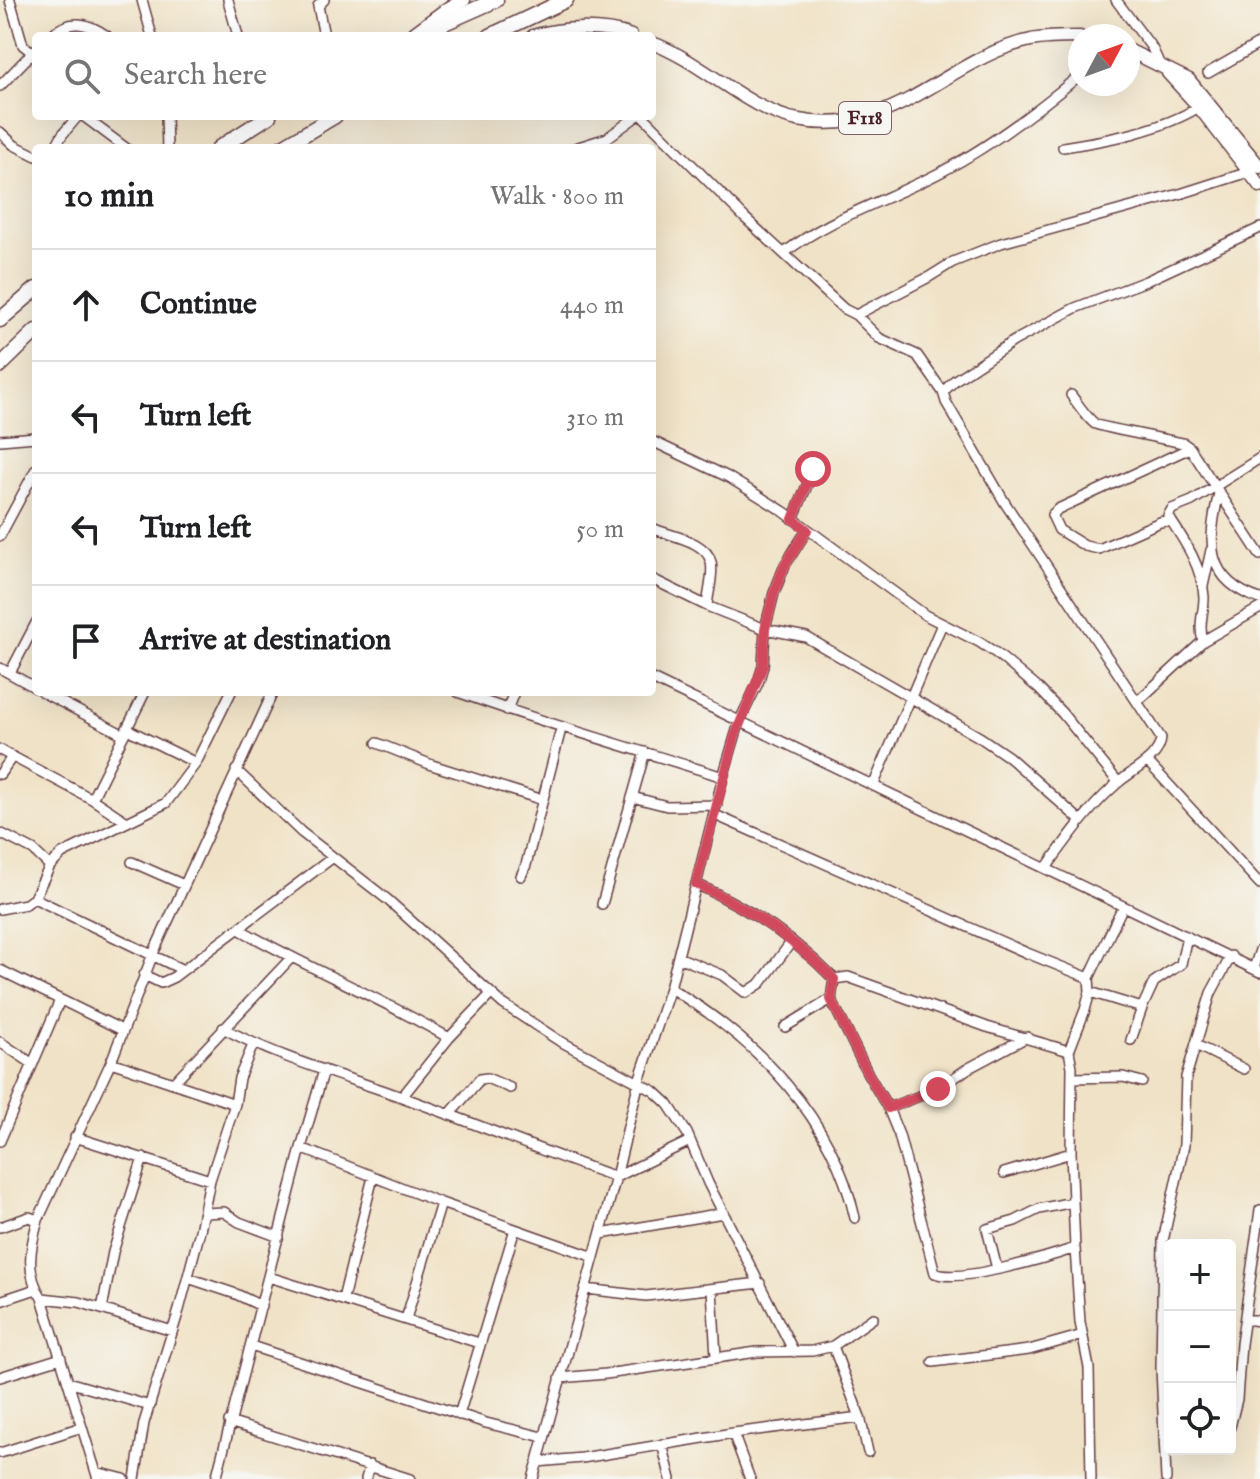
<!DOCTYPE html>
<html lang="en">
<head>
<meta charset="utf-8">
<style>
  :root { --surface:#fff; --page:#f6f6f6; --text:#202124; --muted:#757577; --line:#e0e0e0 }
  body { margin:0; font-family:"IM FELL English",serif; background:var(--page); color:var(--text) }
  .controls { position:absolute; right:24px; bottom:24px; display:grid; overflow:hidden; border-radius:8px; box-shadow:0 8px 32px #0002 }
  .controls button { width:72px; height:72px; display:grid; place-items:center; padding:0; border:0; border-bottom:2px solid var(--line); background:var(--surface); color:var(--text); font:40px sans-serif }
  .compass { position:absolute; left:1068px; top:24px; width:72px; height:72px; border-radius:50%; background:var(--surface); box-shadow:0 8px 32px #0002; rotate:49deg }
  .stop { position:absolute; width:24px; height:24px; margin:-18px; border:6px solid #d1495b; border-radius:50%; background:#fff }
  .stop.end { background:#d1495b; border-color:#fff; box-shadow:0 2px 8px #0008 }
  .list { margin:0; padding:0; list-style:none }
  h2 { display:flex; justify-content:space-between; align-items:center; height:104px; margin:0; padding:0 32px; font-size:34px }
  h2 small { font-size:26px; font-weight:400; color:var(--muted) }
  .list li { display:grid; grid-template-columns:52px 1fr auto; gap:24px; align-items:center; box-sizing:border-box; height:112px; padding:0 32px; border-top:2px solid var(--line) }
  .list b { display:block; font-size:30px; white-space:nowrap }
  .list em { font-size:26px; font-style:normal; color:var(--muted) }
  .icon { flex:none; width:44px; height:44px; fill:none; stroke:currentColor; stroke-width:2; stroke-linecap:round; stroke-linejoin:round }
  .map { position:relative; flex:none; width:1260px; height:1479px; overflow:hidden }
  .search { position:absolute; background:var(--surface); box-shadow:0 8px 32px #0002; left:32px; top:32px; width:624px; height:88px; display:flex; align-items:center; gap:20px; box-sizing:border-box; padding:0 28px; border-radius:8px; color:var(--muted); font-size:30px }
  .panel { position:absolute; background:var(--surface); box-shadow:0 8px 32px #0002; left:32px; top:144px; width:624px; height:552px; border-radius:8px }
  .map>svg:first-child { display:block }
</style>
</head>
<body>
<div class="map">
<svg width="1260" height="1479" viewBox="0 0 1260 1479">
  <rect width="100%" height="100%" fill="#f6f6f2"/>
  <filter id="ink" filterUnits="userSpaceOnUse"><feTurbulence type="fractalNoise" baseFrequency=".0125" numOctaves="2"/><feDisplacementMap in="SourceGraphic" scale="16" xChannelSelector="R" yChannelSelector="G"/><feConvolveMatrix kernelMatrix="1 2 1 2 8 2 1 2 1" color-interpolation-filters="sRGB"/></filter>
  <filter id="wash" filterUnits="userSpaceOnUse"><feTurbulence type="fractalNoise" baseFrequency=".006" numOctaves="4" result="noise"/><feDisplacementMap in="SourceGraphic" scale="32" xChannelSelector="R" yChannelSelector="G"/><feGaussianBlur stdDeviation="1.8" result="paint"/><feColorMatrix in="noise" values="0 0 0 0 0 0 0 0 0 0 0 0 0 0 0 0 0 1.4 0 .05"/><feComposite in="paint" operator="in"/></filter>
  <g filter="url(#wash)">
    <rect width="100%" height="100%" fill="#f0e2c6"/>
  </g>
  <g filter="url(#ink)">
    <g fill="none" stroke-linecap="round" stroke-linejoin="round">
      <defs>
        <path id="minor" d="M10,0L23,45L33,53
          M142,0L152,36
          M228,0L238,36
          M1116,0L1152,48L1160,65
          M50,36C70,18 87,22 107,36
          M324,36L318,6L324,0
          M1208,73L1260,43
          M0,86L36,49
          M83,116L126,148
          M166,116L167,148
          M643,116L745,218L844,309L856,315L879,338L917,355L943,392
          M0,132L14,145L36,156
          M1063,147C1108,140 1160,131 1199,107
          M55,148L62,135L78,116
          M575,148L607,138L637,116
          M784,253C832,216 891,199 943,171C992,145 1038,110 1080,75
          M856,315L929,277L953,262L1001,243L1183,193L1249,172
          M1071,395C1078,404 1086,417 1095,424C1099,427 1171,440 1183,443L1190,448L1260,555
          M0,440L36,437
          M652,441L728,477L783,511L925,615L979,642L996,653L1039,689L1062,713L1118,782
          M1219,493C1207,542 1205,581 1260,599
          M793,519L811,476L814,459
          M1171,520L1160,522L1099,549L1085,546L1059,530L1052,515L1058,509L1190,448
          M652,528C669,536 706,540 711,562C714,574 708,594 707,606
          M0,536L36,469
          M652,579L707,606L765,629L806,637L981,738L1009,757L1081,821
          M1203,586L1211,550
          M1203,641C1198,623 1204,614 1204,597C1202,566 1184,540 1168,516L1172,509L1192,501L1260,458
          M0,668L36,688
          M10,673L36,623
          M652,679L1260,972
          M42,692L124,735
          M458,692C545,724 634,748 723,777
          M1138,701L1203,641L1260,608
          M507,710L514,692
          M127,729L196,763
          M377,743L432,765L543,800
          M0,750L92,799L127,822
          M1147,761L1260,884
          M236,770L301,832L388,900L503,1004L558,1040L654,1091L668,1104L687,1133L708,1183L794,1352
          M0,774L12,757
          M874,784L942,624
          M632,797L667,806L717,805
          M92,799L145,692
          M715,815L1027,953L1089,978
          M0,833L33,850L50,866
          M132,862L184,885
          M1046,868C1068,838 1090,806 1119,782C1133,770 1160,758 1161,738L1005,503L946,402L943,392L955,380L1014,341L1075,308L1146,281L1260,228
          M521,876L526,865L561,729
          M696,884C747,907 795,939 834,979
          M34,898L183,970
          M602,904L645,752
          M0,909L26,904L34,898L50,866L62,854L166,803L196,763L231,692
          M239,929C308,968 381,998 449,1038
          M678,957L722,975L746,993L761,983L792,941
          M1254,968L1260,950
          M0,970L122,1030
          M144,975L161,983L174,977L332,858
          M834,979L831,999L868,1074L888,1108L899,1135L935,1273C958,1284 1049,1257 1075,1248
          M834,979L848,977L987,1027L1069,1051
          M670,988C757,1040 833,1117 855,1218
          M1090,992L1142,1008
          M785,1027L831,999
          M223,1028C279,1058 340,1075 399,1096C472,1122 543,1152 616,1177L690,1141
          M1131,1040L1142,1008L1154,982L1181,964L1187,936
          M0,1042L33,1064
          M1196,1045L1244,1069
          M111,1062L235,1104
          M1072,1078L1123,1077L1142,1082
          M174,1082L291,958
          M402,1097L449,1038L491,994
          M888,1108L938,1089L967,1069L1027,1037
          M449,1115L480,1079L487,1078L510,1088
          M75,1137L210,1180
          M0,1141L60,1000
          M301,1148L441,1203L594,1257
          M1004,1173L1071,1153
          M204,1213L224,1212L239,1222L279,1237
          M0,1227L29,1217L38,1220
          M601,1234L723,1213
          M997,1269L987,1229L1015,1221L1039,1209L1073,1202
          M269,1277L479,1343
          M188,1278L236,1294L261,1306
          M586,1289L646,1296L760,1283
          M712,1289L716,1357
          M42,1298L79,1302L172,1331
          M343,1299L373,1177
          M0,1301L36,1289
          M102,1309L113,1252L143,1158
          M406,1319L441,1203
          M1245,1319L1260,1321
          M251,1346L486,1423L543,1437
          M833,1346L860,1417L868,1452
          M933,1362L1029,1350L1083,1335
          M0,1377L61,1358
          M560,1378L606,1374L757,1352L812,1351L833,1346L873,1318
          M68,1382L150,1406
          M459,1415L515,1229
          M229,1422L410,1479
          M1230,1427L1237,1399L1241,1344L1260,1210
          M733,1433L750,1479
          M662,1444L671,1479
          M0,1453L82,1427
          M537,1462L582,1458L733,1433L860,1417
          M96,1472L124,1479
          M98,1479L42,1298C25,1273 30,1248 38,1220L111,1062L153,954L273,692
          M135,1479L144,1423L179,1310L200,1231L210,1180L235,1104L239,1078L253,1045
          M216,1479L301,1148L324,1070
          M366,1479L370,1465
          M533,1479L616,1177L639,1081L670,988L723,777L740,720L758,683L763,666L765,629L774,593L785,565L807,530
          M1091,1479L1089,1368L1080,1322L1075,1248L1071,1153L1072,1067L1069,1051L1085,1010L1090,992L1089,978L1123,906
          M1166,1479L1161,1368L1163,1241L1184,1145L1186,1077L1211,993L1231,956"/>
        <path id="major" d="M414,33L445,10L464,0
          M533,36C561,27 603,26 631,36
          M652,43C702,61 748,111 798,120C895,139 946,58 1031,40C1047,37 1064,37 1080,37
          M1128,50L1189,80L1260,167
          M1168,73L1199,107L1260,186"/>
        <path id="highway" d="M415,36L496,0
          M490,36L566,0
          M219,148L269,116
          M281,148L335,116
          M0,320L36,289
          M0,366L36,331"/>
      </defs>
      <use href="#minor" stroke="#633c42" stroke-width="12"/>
      <use href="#major" stroke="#633c42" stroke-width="15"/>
      <use href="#highway" stroke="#633c42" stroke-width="17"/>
      <use href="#minor" stroke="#fff" stroke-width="9"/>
      <use href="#major" stroke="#fff" stroke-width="12"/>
      <use href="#highway" stroke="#fff" stroke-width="14"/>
    </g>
  </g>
  <g fill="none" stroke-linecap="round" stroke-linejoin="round" filter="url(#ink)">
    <path stroke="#d1495b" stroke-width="10" d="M813,469L793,519L807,530L785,565L774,593L765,629L763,666L735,736L696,884C747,907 794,939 834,979L831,999L868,1074L888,1108L938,1089"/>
  </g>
  <g text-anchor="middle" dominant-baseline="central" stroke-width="6" stroke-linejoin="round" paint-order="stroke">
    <rect fill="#f6f6f2" stroke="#7e6067" stroke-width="2" x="839" y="102" width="52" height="32" rx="6"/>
    <g font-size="20" font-weight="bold" fill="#4a1f2b">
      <text x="865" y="118">F118</text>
    </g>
  </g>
</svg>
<div class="controls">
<button>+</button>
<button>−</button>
<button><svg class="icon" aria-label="locate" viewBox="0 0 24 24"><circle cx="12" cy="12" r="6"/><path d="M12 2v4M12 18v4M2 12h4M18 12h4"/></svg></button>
</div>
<svg class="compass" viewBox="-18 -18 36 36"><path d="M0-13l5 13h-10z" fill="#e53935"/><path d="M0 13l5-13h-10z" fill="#757577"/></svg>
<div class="stop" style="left:813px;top:469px"></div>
<div class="stop end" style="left:938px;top:1089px"></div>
<div class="search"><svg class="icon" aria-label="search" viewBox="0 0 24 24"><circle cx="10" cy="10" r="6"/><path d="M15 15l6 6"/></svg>Search here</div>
<section class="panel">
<h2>10 min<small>Walk · 800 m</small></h2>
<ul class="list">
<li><svg class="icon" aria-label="ahead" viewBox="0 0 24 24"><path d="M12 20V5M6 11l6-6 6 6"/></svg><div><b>Continue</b></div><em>440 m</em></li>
<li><svg class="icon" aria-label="left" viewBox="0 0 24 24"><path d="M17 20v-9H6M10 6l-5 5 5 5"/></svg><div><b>Turn left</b></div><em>310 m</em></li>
<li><svg class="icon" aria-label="left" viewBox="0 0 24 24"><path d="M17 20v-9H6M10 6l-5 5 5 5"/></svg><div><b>Turn left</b></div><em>50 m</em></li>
<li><svg class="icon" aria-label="arrive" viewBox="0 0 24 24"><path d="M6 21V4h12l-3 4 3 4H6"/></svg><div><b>Arrive at destination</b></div></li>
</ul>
</section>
</div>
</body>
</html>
